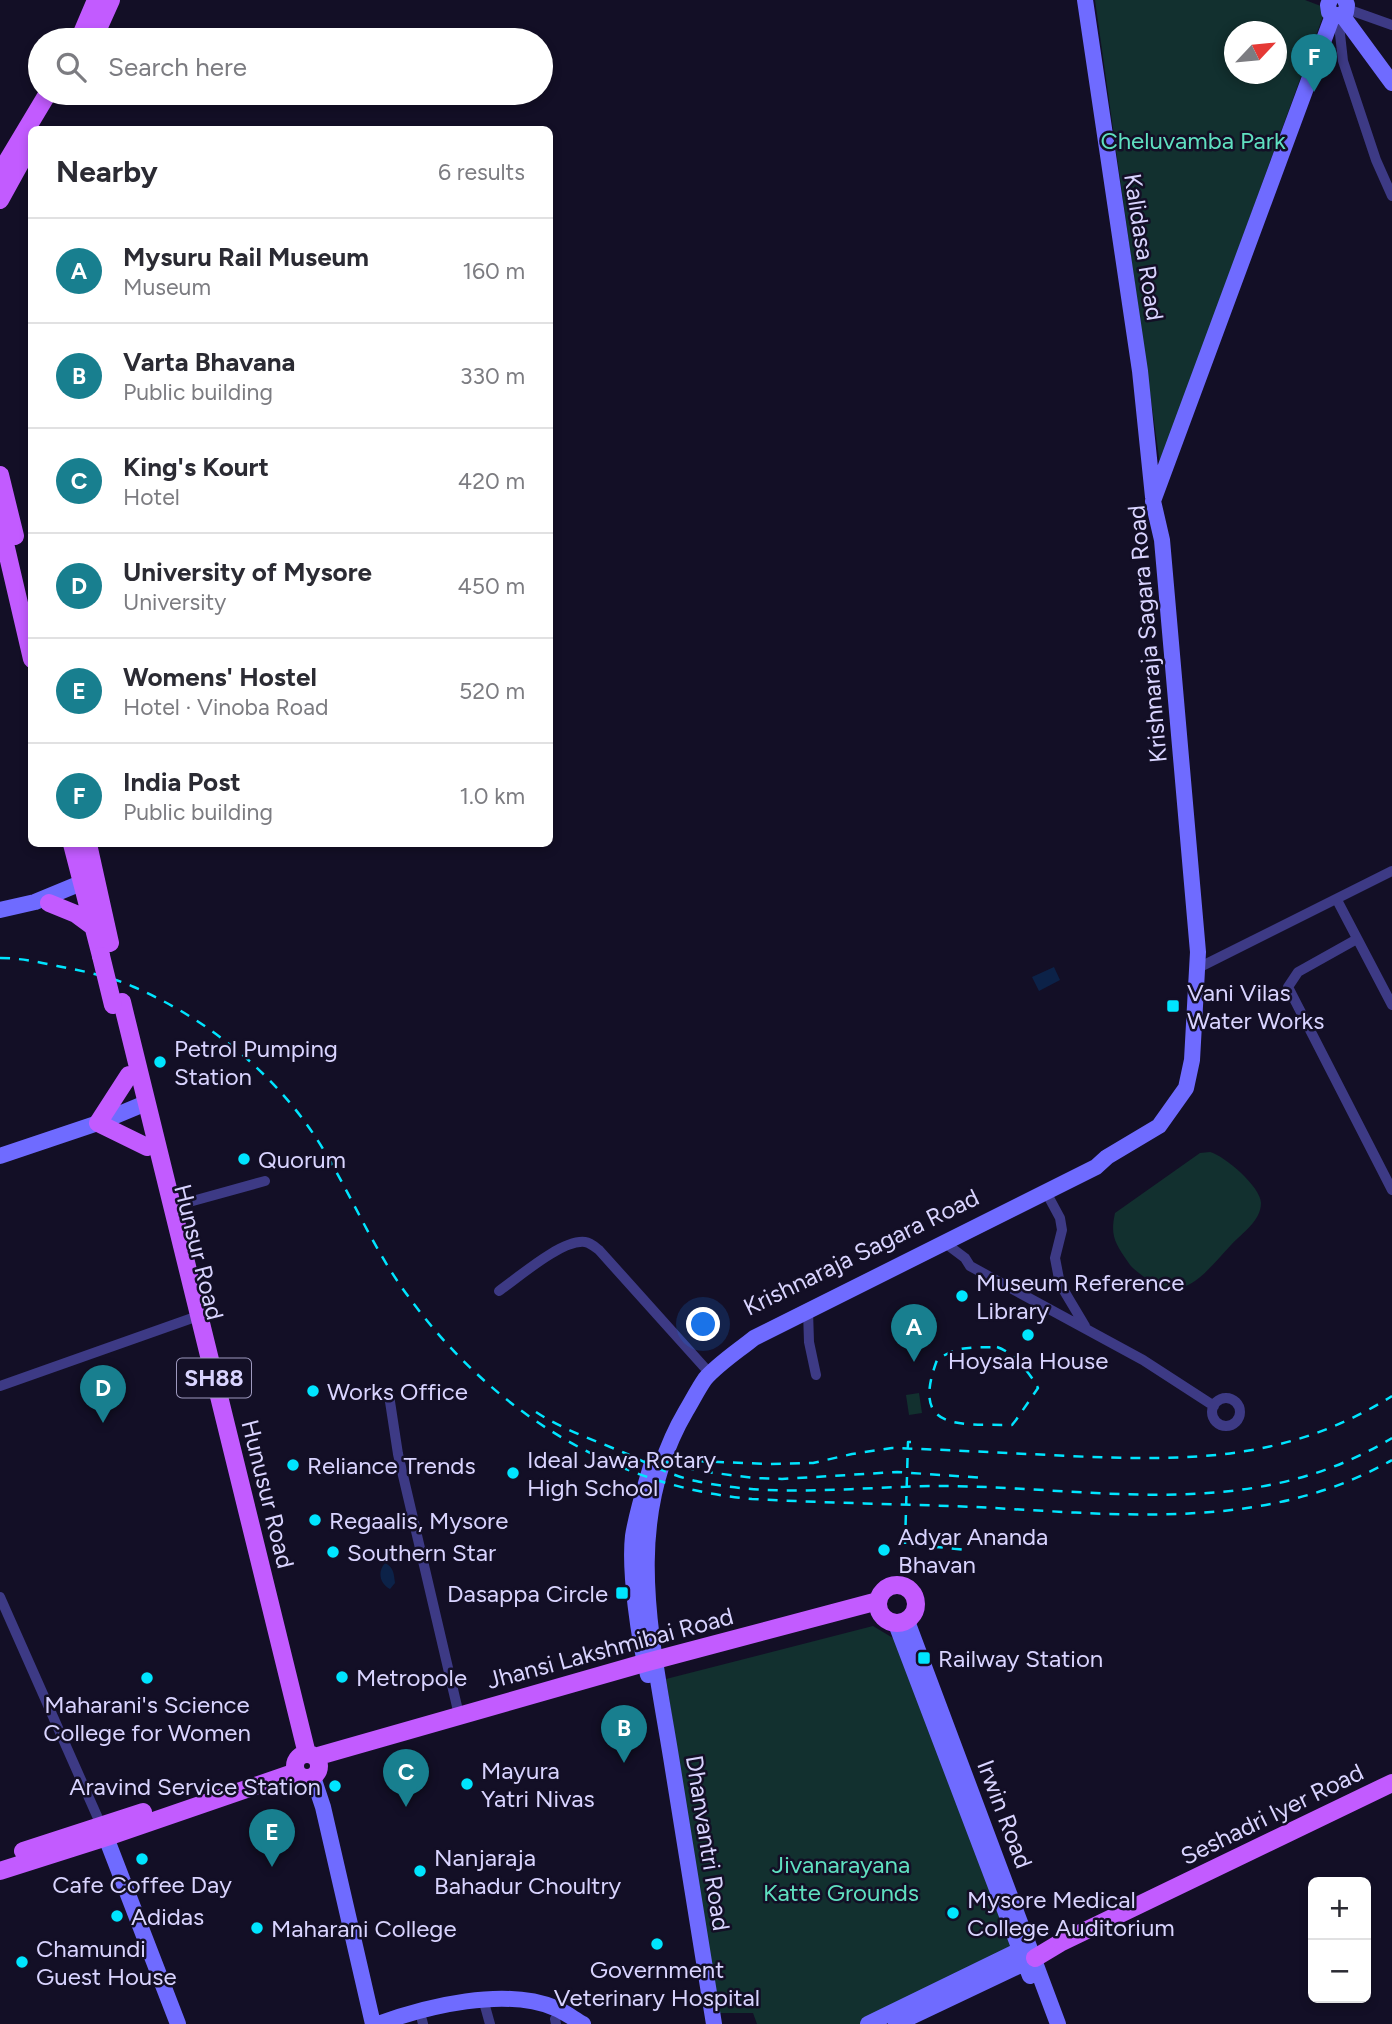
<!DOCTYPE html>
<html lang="en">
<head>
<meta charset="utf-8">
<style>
  :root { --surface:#fff; --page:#f7f7f7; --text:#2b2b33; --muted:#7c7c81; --line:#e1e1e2; --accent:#187f8f }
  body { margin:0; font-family:Figtree,sans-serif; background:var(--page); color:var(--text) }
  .controls { position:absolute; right:21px; bottom:21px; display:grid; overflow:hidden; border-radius:10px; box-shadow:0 4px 10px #0003 }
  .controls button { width:63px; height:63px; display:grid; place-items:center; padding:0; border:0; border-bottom:2px solid var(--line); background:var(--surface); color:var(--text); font:35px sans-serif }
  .compass { position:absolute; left:1224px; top:21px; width:63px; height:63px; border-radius:50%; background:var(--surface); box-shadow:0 4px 10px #0003; rotate:64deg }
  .you { position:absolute; left:704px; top:1325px; width:24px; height:24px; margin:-18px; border:5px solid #fff; border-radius:50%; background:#1a73e8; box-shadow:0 0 0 10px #1a73e833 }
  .badge { display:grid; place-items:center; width:46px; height:46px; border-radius:50%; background:var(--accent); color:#fff; font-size:23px; font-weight:700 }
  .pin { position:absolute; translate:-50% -58px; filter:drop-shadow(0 2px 4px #0008) }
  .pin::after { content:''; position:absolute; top:37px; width:24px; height:21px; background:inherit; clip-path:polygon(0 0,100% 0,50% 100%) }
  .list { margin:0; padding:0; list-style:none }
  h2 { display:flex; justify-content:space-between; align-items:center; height:91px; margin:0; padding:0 28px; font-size:30px }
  h2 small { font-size:23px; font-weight:400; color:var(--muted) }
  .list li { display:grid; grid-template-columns:46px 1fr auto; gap:21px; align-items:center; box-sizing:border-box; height:105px; padding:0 28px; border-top:2px solid var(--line) }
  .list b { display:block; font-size:26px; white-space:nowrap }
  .list p { margin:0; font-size:23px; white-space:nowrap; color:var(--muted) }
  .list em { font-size:23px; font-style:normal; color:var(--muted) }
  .icon { flex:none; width:38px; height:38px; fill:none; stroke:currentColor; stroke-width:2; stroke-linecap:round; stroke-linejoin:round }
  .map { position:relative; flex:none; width:1392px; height:2024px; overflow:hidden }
  .search { position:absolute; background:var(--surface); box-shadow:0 4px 10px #0003; left:28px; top:28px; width:525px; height:77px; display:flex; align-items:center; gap:18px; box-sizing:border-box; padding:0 24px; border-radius:38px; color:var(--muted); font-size:26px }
  .panel { position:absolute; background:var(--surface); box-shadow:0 4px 10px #0003; left:28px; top:126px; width:525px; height:721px; border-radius:10px }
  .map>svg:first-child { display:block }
</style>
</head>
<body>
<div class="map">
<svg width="1392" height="2024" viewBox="0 0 1392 2024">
  <rect width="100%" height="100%" fill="#130f26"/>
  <path fill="#12302f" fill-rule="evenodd" d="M1095,0H1305L1326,8L1160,464ZM1234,32H1276V74H1234Z
    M1210,1152C1225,1156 1261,1187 1261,1203C1261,1221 1242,1233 1231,1245C1207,1270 1184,1306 1148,1280C1141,1274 1133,1270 1128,1262C1115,1243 1110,1236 1115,1213L1200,1153Z
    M919,1393L922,1413L909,1415L906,1395Z
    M873,1626L903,1644L1023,1951L863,2024H757L753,2013H719L666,1679Z"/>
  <path fill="#0c2248" d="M1054,967L1060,980L1039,991L1032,977Z
    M385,1563C394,1567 394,1575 395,1583L390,1589C380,1584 377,1572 385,1563Z"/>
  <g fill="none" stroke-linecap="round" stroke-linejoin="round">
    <path stroke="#3d3a85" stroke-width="10" d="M1347,9L1392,25
      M1338,16L1343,61L1376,160L1392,196
      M1337,900L1392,1005
      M1357,939L1298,972L1288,987L1392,1190
      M1198,968L1392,871
      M1046,1192L1060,1218L1062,1230L1055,1258L1060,1284L1085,1326
      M171,1207L265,1181
      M945,1243L965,1258L970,1266L1143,1360L1214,1406
      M499,1291C519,1277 562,1239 585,1242C591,1243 595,1247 599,1250L705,1368
      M808,1311L809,1342L816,1375
      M0,1386L198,1316
      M389,1395L398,1454L459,1715
      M1212 1412a14 14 0 1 1 28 0a14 14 0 1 1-28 0Z
      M0,1597L101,1825
      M485,2006L490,2024
      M555,2019L556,2024
      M422,2020L423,2024"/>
    <path stroke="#6f6bff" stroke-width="16" d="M1085,0L1140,371L1153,497
      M1330,0L1328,5L1329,12L1337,16L1346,12L1347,5L1345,0
      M1342,15L1392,83
      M0,910L35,902L81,883L94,881
      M0,1156L98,1123L146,1103
      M907,1621L1058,2024
      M896,1624L1030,1976
      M648,1675C639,1641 629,1571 633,1536C637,1511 645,1487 652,1463
      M313,1777L323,1807L373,2024
      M102,1827L178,2024
      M378,2024C427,2006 505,1987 555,2008C565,2012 574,2019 583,2024
      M714,2024C700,1935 685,1846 671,1757C652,1639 621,1522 686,1411C692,1401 698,1389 705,1379C718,1364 738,1351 754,1338L1096,1167L1107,1157L1159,1126L1186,1088L1192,1060L1198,952L1162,540L1153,501L1333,15
      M868,2024L1028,1946
      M896,2024L1033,1959"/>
    <path stroke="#c25bff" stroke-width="18" d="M79,40L96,0
      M93,40L111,0
      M0,173L48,93
      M0,200L32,142
      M0,475L15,536
      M0,522L32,659
      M72,844L101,956
      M88,844L110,943
      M49,903L76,914L95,928
      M122,1002L307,1754
      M129,1075L98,1123L147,1147
      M878 1604a19 19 0 1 1 38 0a19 19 0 1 1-38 0Z
      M295 1766a12 12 0 1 1 24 0a12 12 0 1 1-24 0Z
      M315,1757L644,1663L878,1601
      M23,1851L143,1812
      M0,1871L107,1837L296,1772
      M1035,1958L1060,1943L1392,1783"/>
    <path stroke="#00e5ff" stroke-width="2.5" stroke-dasharray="10 9" stroke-linecap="butt" d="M0,958C20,958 38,962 57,966C83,971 109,976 134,987C212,1021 283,1080 326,1154C354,1201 375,1252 408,1296C490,1409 612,1487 752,1499C826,1503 901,1504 975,1507C1116,1514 1264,1533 1392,1460
      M997,1347C1013,1352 1030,1373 1038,1388L1016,1420L1012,1425C959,1424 910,1432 937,1360C958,1345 971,1348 997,1347Z
      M536,1412C563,1430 597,1441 627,1454C649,1464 672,1476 696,1481C777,1499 861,1486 943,1486C1099,1487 1250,1524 1392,1438
      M911,1442H908L905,1544L968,1550
      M695,1461L770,1464L813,1463L852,1454L892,1448C950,1450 1009,1453 1068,1456C1187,1461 1287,1462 1392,1396
      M666,1462L699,1471L754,1478L782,1479L897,1472L986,1478"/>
    <path stroke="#c25bff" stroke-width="18" d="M101,956L113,1005"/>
  </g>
  <g fill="#00e5ff" stroke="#130f26" stroke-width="2.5">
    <rect x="1166" y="999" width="14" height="14" rx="3.5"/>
    <circle cx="160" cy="1062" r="7"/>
    <circle cx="244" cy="1159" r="7"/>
    <circle cx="962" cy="1296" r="7"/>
    <circle cx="1028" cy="1335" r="7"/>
    <circle cx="313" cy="1391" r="7"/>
    <circle cx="293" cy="1465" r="7"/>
    <circle cx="513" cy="1473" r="7"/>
    <circle cx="315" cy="1520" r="7"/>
    <circle cx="884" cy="1550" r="7"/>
    <circle cx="333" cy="1552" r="7"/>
    <rect x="615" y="1586" width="14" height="14" rx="3.5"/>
    <rect x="917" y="1651" width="14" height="14" rx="3.5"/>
    <circle cx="342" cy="1677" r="7"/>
    <circle cx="147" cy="1678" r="7"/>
    <circle cx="467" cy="1784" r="7"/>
    <circle cx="335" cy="1786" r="7"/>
    <circle cx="142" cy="1859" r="7"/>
    <circle cx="420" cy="1871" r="7"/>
    <circle cx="953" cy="1913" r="7"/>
    <circle cx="117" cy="1916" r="7"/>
    <circle cx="257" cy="1928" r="7"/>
    <circle cx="657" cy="1944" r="7"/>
    <circle cx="22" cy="1962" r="7"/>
  </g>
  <g text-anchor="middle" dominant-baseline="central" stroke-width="5" stroke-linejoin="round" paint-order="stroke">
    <rect fill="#130f26" stroke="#9e99be" stroke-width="2" x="177" y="1358.5" width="74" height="39" rx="5"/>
    <g font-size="23" font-weight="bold" fill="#d9d4ff">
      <text x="214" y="1378">SH88</text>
    </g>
    <g font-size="24" fill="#5fe0c0" stroke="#130f26">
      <text x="1193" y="140">Cheluvamba Park</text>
      <text x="841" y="1864">Jivanarayana<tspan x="841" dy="28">Katte Grounds</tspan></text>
    </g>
    <g font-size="24" fill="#d9d4ff" stroke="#130f26">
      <text transform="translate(1144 247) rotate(81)">Kalidasa Road</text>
      <text transform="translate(1147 634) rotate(-95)">Krishnaraja Sagara Road</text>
      <text transform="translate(199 1252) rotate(76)">Hunsur Road</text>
      <text transform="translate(861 1252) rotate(-26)">Krishnaraja Sagara Road</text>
      <text transform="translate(268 1494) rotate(76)">Hunusur Road</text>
      <text transform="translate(610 1648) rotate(-15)">Jhansi Lakshmibai Road</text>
      <text transform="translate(1005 1814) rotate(69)">Irwin Road</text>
      <text transform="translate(1272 1814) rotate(-26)">Seshadri Iyer Road</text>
      <text transform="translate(708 1843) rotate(81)">Dhanvantri Road</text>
    </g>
    <g font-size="24" fill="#d9d4ff" stroke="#130f26" text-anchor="start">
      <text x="1187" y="992">Vani Vilas<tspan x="1187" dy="28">Water Works</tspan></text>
      <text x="174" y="1048">Petrol Pumping<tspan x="174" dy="28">Station</tspan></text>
      <text x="258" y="1159">Quorum</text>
      <text x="976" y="1282">Museum Reference<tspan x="976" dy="28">Library</tspan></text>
      <text x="1028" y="1360" text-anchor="middle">Hoysala House</text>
      <text x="327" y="1391">Works Office</text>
      <text x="527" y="1459">Ideal Jawa Rotary<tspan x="527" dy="28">High School</tspan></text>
      <text x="307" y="1465">Reliance Trends</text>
      <text x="329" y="1520">Regaalis, Mysore</text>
      <text x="898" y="1536">Adyar Ananda<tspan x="898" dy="28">Bhavan</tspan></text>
      <text x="347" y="1552">Southern Star</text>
      <text x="608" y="1593" text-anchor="end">Dasappa Circle</text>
      <text x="938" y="1658">Railway Station</text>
      <text x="356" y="1677">Metropole</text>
      <text x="147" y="1704" text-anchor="middle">Maharani's Science<tspan x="147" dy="28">College for Women</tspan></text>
      <text x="481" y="1770">Mayura<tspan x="481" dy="28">Yatri Nivas</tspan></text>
      <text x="321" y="1786" text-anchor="end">Aravind Service Station</text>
      <text x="434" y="1857">Nanjaraja<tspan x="434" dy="28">Bahadur Choultry</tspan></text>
      <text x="142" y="1884" text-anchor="middle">Cafe Coffee Day</text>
      <text x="967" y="1899">Mysore Medical<tspan x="967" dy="28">College Auditorium</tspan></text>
      <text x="131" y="1916">Adidas</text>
      <text x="271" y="1928">Maharani College</text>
      <text x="36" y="1948">Chamundi<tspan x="36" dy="28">Guest House</tspan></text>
      <text x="657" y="1969" text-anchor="middle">Government<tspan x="657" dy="28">Veterinary Hospital</tspan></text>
    </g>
  </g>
</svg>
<div class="controls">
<button>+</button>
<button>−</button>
</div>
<svg class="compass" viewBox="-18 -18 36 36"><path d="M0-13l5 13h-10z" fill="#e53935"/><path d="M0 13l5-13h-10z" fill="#7c7c81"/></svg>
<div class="you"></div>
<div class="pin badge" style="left:914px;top:1362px">A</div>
<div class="pin badge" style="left:624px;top:1763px">B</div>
<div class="pin badge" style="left:406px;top:1807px">C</div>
<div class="pin badge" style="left:103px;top:1423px">D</div>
<div class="pin badge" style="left:272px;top:1867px">E</div>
<div class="pin badge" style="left:1314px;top:92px">F</div>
<div class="search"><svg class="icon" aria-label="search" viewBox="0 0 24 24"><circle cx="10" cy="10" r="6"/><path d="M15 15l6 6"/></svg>Search here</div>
<section class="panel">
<h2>Nearby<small>6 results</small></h2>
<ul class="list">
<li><span class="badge">A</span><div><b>Mysuru Rail Museum</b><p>Museum</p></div><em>160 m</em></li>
<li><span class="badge">B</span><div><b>Varta Bhavana</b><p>Public building</p></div><em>330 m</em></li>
<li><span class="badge">C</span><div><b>King's Kourt</b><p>Hotel</p></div><em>420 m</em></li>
<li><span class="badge">D</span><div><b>University of Mysore</b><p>University</p></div><em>450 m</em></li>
<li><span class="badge">E</span><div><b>Womens' Hostel</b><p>Hotel · Vinoba Road</p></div><em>520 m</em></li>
<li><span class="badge">F</span><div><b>India Post</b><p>Public building</p></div><em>1.0 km</em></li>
</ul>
</section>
</div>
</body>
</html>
